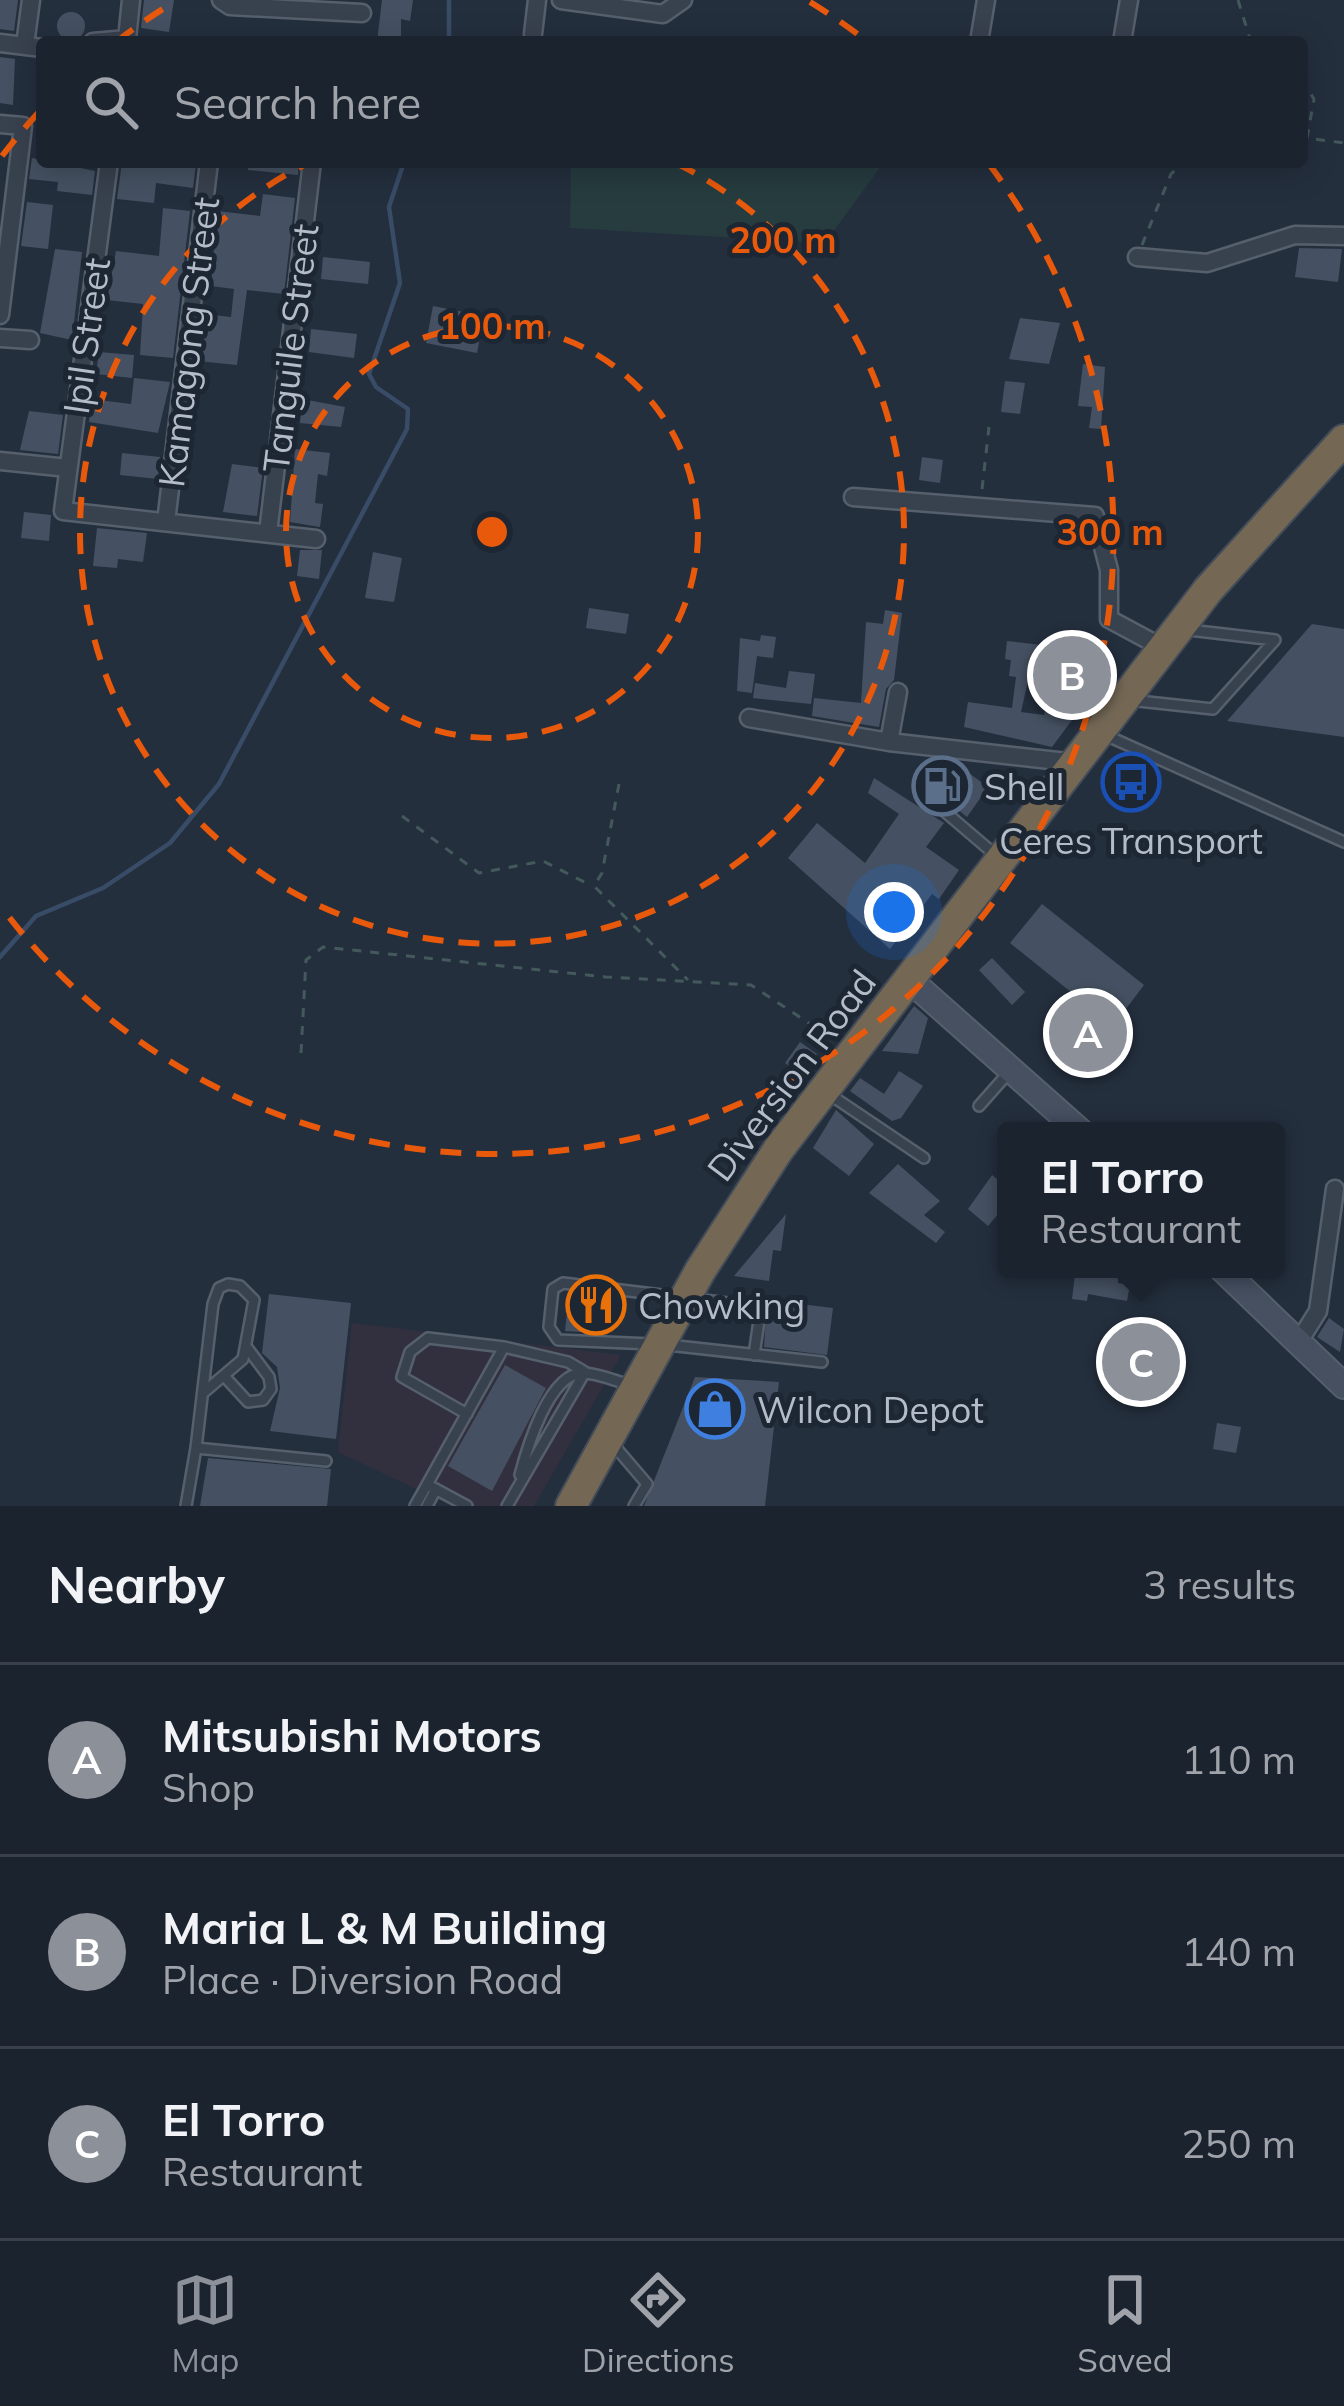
<!DOCTYPE html>
<html lang="en">
<head>
<meta charset="utf-8">
<style>
  :root { --surface:#1b232e; --page:#282f3a; --text:#f1f3f6; --muted:#a0a4aa; --line:#39404a; --accent:#8c9099 }
  body { margin:0; font-family:Mulish,sans-serif; background:var(--page); color:var(--text) }
  .you { position:absolute; left:894px; top:912px; width:42px; height:42px; margin:-30px; border:9px solid #fff; border-radius:50%; background:#1a73e8; box-shadow:0 0 0 18px #1a73e833 }
  .badge { display:grid; place-items:center; width:78px; height:78px; border-radius:50%; background:var(--accent); color:#fff; font-size:39px; font-weight:700 }
  .pin { position:absolute; translate:-50% -50%; border:6px solid #fff; box-shadow:0 3px 12px #0006 }
  .popup { position:absolute; left:997px; top:1122px; width:288px; height:156px; box-sizing:border-box; display:grid; place-content:center; border-radius:12px; background:var(--surface); filter:drop-shadow(0 3px 9px #0005); font-size:39px; white-space:nowrap; color:var(--muted) }
  .popup b { font-size:45px; color:var(--text) }
  .popup::after { content:''; position:absolute; left:50%; top:100%; margin-left:-24px; border:24px solid transparent; border-top-color:var(--surface) }
  .list { margin:0; padding:0; list-style:none }
  h2 { display:flex; justify-content:space-between; align-items:center; height:156px; margin:0; padding:0 48px; font-size:51px }
  h2 small { font-size:39px; font-weight:400; color:var(--muted) }
  .list li { display:grid; grid-template-columns:78px 1fr auto; gap:36px; align-items:center; box-sizing:border-box; height:192px; padding:0 48px; border-top:3px solid var(--line) }
  .list b { display:block; font-size:45px; white-space:nowrap }
  .list p { margin:0; font-size:39px; white-space:nowrap; color:var(--muted) }
  .list em { font-size:39px; font-style:normal; color:var(--muted) }
  .icon { flex:none; width:66px; height:66px; fill:none; stroke:currentColor; stroke-width:2; stroke-linecap:round; stroke-linejoin:round }
  .map { position:relative; flex:none; width:1344px; height:1506px; overflow:hidden }
  .search { position:absolute; background:var(--surface); box-shadow:0 6px 30px #0003; left:36px; right:36px; top:36px; height:132px; display:flex; align-items:center; gap:30px; box-sizing:border-box; padding:0 42px; border-radius:12px; color:var(--muted); font-size:45px }
  .sheet { height:732px; background:var(--surface) }
  nav { display:flex; justify-content:space-around; align-items:center; box-sizing:border-box; height:168px; border-top:3px solid var(--line); background:var(--surface); font-size:33px; color:var(--muted) }
  nav a { display:grid; justify-items:center; gap:6px }
  nav .on { color:var(--accent) }
  .map>svg:first-child { display:block }
</style>
</head>
<body>
<div class="map">
<svg width="1344" height="1506" viewBox="0 0 1344 1506">
  <rect width="100%" height="100%" fill="#242f3e"/>
  <path fill="#32303f" d="M352,1323L621,1355L534,1506H452L338,1452Z"/>
  <path fill="#263c3f" d="M571,162H884L825,243L570,228Z"/>
  <g fill="none" stroke-linecap="round" stroke-linejoin="round">
    <path stroke="#394c67" stroke-width="4.5" d="M449,0V42
      M0,957L36,916L103,888L170,843L219,784L407,429L408,409L376,387L369,374L400,283L389,207L404,162"/>
  </g>
  <path fill="#455162" fill-rule="evenodd" d="M0,0H18L14,31L0,29Z
    M144,0H174L169,32L141,28Z
    M382,0H413L410,21L401,19V42H377Z
    M57 26a14 14 0 1 1 28 0a14 14 0 1 1-28 0Z
    M0,57L15,59L13,105L0,103Z
    M32,158L95,171L92,195L57,191L58,182L29,179Z
    M122,162L196,164L193,188L156,183L154,203L117,199Z
    M249,162H299L298,175L248,170Z
    M263,194L295,198L284,294L247,290L237,365L198,361L204,314L231,317L234,289L211,286L217,211L260,216Z
    M27,202L53,205L48,249L21,246Z
    M163,208L190,211L173,358L140,355L143,304L107,300L116,251L159,256Z
    M1299,248L1342,249L1338,282L1295,277Z
    M55,249L82,252L72,340L40,333Z
    M323,257L370,262L368,284L321,279Z
    M433,306L484,316L477,353L426,343Z
    M1020,318L1060,323L1049,364L1009,359Z
    M311,329L357,334L354,358L309,352Z
    M99,352L134,355L132,378L96,374Z
    M1083,364L1105,367L1101,429L1089,428L1092,407L1078,406Z
    M134,378L170,382L158,433L89,422L91,399L131,404Z
    M1005,381L1025,383L1020,414L1001,412Z
    M302,399L345,407L341,427L300,423Z
    M29,411L63,415L58,454L20,450Z
    M295,449L330,453L327,476L318,474L315,503L323,504L320,527L290,522Z
    M122,453L160,457L158,479L120,475Z
    M922,457L943,460L940,483L919,480Z
    M232,464L263,468L257,516L223,512Z
    M24,512L51,515L49,541L21,538Z
    M97,528L147,533L143,562L118,559L117,568L93,566Z
    M300,550H322L319,579L297,576Z
    M373,552L402,558L394,602L365,598Z
    M589,608L629,614L626,634L586,628Z
    M885,610L902,613L894,680L886,689L879,727L812,716L814,698L861,703L866,622L883,624Z
    M1312,624L1344,629V737L1227,721Z
    M761,635L776,637L773,658L757,656L752,693L737,691L740,638L760,641Z
    M1007,641L1050,646L1048,654L1087,661L1078,703L1084,704L1052,747L964,727L968,702L1012,708L1016,677L1009,676L1011,660L1005,659ZM1032,663L1061,667L1054,701H1048L1044,715L1021,712Z
    M789,671L815,674L811,704L753,698L755,683L786,688Z
    M962,768L988,787L967,817L927,785L936,773L951,784Z
    M874,778L944,823L926,847L959,870L939,899L932,894L890,949L788,858L817,823L865,863L899,814L868,793Z
    M1042,904L1144,985L1113,1026L1010,943Z
    M992,958L1025,992L1012,1005L979,970Z
    M914,1006L928,1018L918,1054L882,1051Z
    M800,1042L817,1054L802,1075L785,1063Z
    M899,1071L923,1086L901,1118L892,1121L850,1091L860,1078L884,1094Z
    M836,1110L874,1144L849,1176L813,1148Z
    M898,1164L940,1201L924,1215L945,1232L936,1243L869,1193Z
    M992,1175L1006,1186V1205L988,1226L968,1209Z
    M786,1214L781,1251L773,1250L769,1281L734,1276Z
    M1082,1269H1119L1118,1283L1130,1285L1127,1301L1088,1294L1087,1301L1072,1299L1075,1274L1081,1275Z
    M269,1294L351,1303L336,1439L270,1431L280,1388L277,1367L262,1353Z
    M767,1300L833,1308L827,1355L764,1347Z
    M568,1303L601,1307L598,1333L565,1331Z
    M1329,1318L1344,1329L1340,1352L1317,1337Z
    M505,1365L546,1388L492,1491L448,1466Z
    M695,1377L779,1382L765,1506H644Z
    M1217,1423L1241,1427L1236,1453L1213,1449Z
    M208,1458L331,1469L327,1506H200Z"/>
  <g fill="none" stroke-linecap="round" stroke-linejoin="round">
    <defs>
      <path id="lane" d="M1129,700L1213,709L1275,640L1189,630
        M1103,734L1344,842
        M923,793L999,858
        M829,1094L924,1158
        M979,1106L1010,1071
        M652,1344L558,1340L549,1327L553,1289L563,1283L761,1307L754,1355
        M668,1345L822,1362
        M224,1376L248,1402L263,1400L271,1389L269,1377L248,1349
        M467,1414L402,1377L410,1352L428,1338L504,1347
        M612,1443L647,1484L634,1506
        M196,1448L213,1304L219,1288L228,1284L240,1286L254,1300L243,1359L203,1393
        M520,1475C527,1448 549,1373 583,1373C598,1373 615,1381 630,1385
        M428,1485L467,1506
        M186,1506L196,1448L326,1461
        M415,1506L504,1347L568,1362L585,1372L507,1506
        M427,1506L436,1489"/>
      <path id="street" d="M221,0L230,6L362,13
        M561,0L663,14L683,0
        M533,34L537,0
        M93,42L127,39L131,0
        M979,42L986,0
        M1122,42L1129,0
        M0,43L42,48
        M25,45L31,0
        M0,124L23,126L0,315
        M109,162L63,511L316,539
        M1137,257L1207,263L1295,235L1344,236
        M0,338L30,340
        M0,461L68,468
        M853,497L1095,516L1109,570V619L1163,648
        M166,522L209,162
        M268,533L312,162
        M749,718L889,742L1076,763
        M889,742L898,692
        M1298,1343L1318,1311L1335,1189"/>
      <path id="secondary" d="M911,981L1080,1131
        M1222,1269L1344,1386"/>
      <path id="highway" d="M571,1506L700,1271L778,1150L1208,590L1344,440"/>
    </defs>
    <use href="#lane" stroke="#565f6c" stroke-width="14"/>
    <use href="#street" stroke="#565f6c" stroke-width="21"/>
    <use href="#secondary" stroke="#565f6c" stroke-width="28"/>
    <use href="#highway" stroke="#434c59" stroke-width="34"/>
    <path stroke="#44595c" stroke-width="3" stroke-dasharray="9 9" stroke-linecap="butt" d="M1238,0L1251,42
      M1302,79L1314,99L1307,138L1344,143
      M1142,245L1171,174L1185,162
      M982,489L989,427
      M619,784L602,873L594,886L688,980
      M402,816L479,873L543,861L592,886
      M301,1053L306,960L323,947L606,977L751,985L824,1033"/>
    <use href="#lane" stroke="#38414e" stroke-width="9"/>
    <use href="#street" stroke="#38414e" stroke-width="16"/>
    <use href="#secondary" stroke="#465061" stroke-width="24"/>
    <use href="#highway" stroke="#746855" stroke-width="30"/>
  </g>
  <g fill="none" stroke="#e8590c" stroke-width="6" stroke-dasharray="21 15">
    <circle cx="492" cy="532" r="206"/>
    <path d="M676 163A412 412 0 1 1 308 163"/>
    <path d="M2 156A618 618 0 0 1 40 111M116 42A618 618 0 0 1 174 2M810 2A618 618 0 0 1 868 42M989 164A618 618 0 0 1 2 908"/>
  </g>
  <defs>
    <symbol id="bus-ring" viewBox="-11 -11 22 22"><circle r="9.5" fill="#1d2633" stroke="#1a4fb4" stroke-width="1.5"/><path d="M-5-6H5V4H4V6H2V4H-2V6H-4V4H-5ZM-3.5-4V0h7V-4ZM-3.5 1.2v1.5H-2V1.2ZM2 1.2v1.5H3.5V1.2Z" fill="#1a4fb4"/></symbol>
    <symbol id="fuel-ring" viewBox="-11 -11 22 22"><circle r="9.5" fill="#1d2633" stroke="#5c6f8a" stroke-width="1.5"/><path d="M-5.5-6h7V0h2V4h1.3V-2.5L3-4.5l.8-.8L6-3V5H2.5V1h-1V6h-7ZM-4.2-4.7v3.2H.2V-4.7Z" fill="#5c6f8a"/></symbol>
    <symbol id="restaurant-ring" viewBox="-11 -11 22 22"><circle r="9.5" fill="#1d2633" stroke="#e8710a" stroke-width="1.5"/><path d="M-5-6h1v4h1v-4h1v4h1v-4h1v5L-1.5 .5V6h-2V.5L-5-1ZM5-6V6H3V1.5H1.5Q1.5-4 5-6Z" fill="#e8710a"/></symbol>
    <symbol id="shop-ring" viewBox="-11 -11 22 22"><circle r="9.5" fill="#1d2633" stroke="#3f7fe0" stroke-width="1.5"/><path d="M-5-2.5h2.3a2.7 3.5 0 0 1 5.4 0H5L5.5 6h-11ZM-1.5-2.5h3a1.5 2.3 0 0 0-3 0Z" fill="#3f7fe0"/></symbol>
  </defs>
  <g fill-rule="evenodd">
    <use href="#bus-ring" x="1098" y="749" width="66" height="66"/>
    <use href="#fuel-ring" x="909" y="753" width="66" height="66"/>
    <use href="#restaurant-ring" x="563" y="1272" width="66" height="66"/>
    <use href="#shop-ring" x="682" y="1376" width="66" height="66"/>
  </g>
  <g text-anchor="middle" dominant-baseline="central" stroke-width="10" stroke-linejoin="round" paint-order="stroke">
    <g font-size="36" fill="#b4bcc9" stroke="#1d2633">
      <text transform="translate(86 336) rotate(-82)">Ipil Street</text>
      <text transform="translate(188 342) rotate(-83)">Kamagong Street</text>
      <text transform="translate(290 348) rotate(-83)">Tanguile Street</text>
      <text transform="translate(791 1075) rotate(-53)">Diversion Road</text>
    </g>
    <g font-size="36" fill="#b4bcc9" stroke="#1d2633" text-anchor="start">
      <text x="984" y="786">Shell</text>
      <text x="1131" y="840" text-anchor="middle">Ceres Transport</text>
      <text x="638" y="1305">Chowking</text>
      <text x="757" y="1409">Wilcon Depot</text>
    </g>
  </g>
  <circle cx="492" cy="532" r="18" fill="#e8590c" stroke="#1d2633" stroke-width="6"/>
  <g font-size="36" text-anchor="middle" font-weight="bold" fill="#e8590c" stroke="#1d2633" stroke-width="10" stroke-linejoin="round" paint-order="stroke">
    <text x="783" y="253">200 m</text>
    <text x="492" y="339">100 m</text>
    <text x="1110" y="545">300 m</text>
  </g>
</svg>
<div class="you"></div>
<div class="pin badge" style="left:1088px;top:1033px">A</div>
<div class="pin badge" style="left:1072px;top:675px">B</div>
<div class="pin badge" style="left:1141px;top:1362px">C</div>
<div class="popup"><b>El Torro</b>Restaurant</div>
<div class="search"><svg class="icon" aria-label="search" viewBox="0 0 24 24"><circle cx="10" cy="10" r="6"/><path d="M15 15l6 6"/></svg>Search here</div>
</div>
<section class="sheet">
<h2>Nearby<small>3 results</small></h2>
<ul class="list">
<li><span class="badge">A</span><div><b>Mitsubishi Motors</b><p>Shop</p></div><em>110 m</em></li>
<li><span class="badge">B</span><div><b>Maria L &amp; M Building</b><p>Place · Diversion Road</p></div><em>140 m</em></li>
<li><span class="badge">C</span><div><b>El Torro</b><p>Restaurant</p></div><em>250 m</em></li>
</ul>
</section>
<nav>
<a class="on"><svg class="icon" aria-label="map" viewBox="0 0 24 24"><path d="M3 6l6-2 6 2 6-2v14l-6 2-6-2-6 2zM9 4v14M15 6v14"/></svg>Map</a>
<a><svg class="icon" aria-label="directions" viewBox="0 0 24 24"><path d="M12 3l9 9-9 9-9-9zM9 14v-3h6M13 9l2 2-2 2"/></svg>Directions</a>
<a><svg class="icon" aria-label="saved" viewBox="0 0 24 24"><path d="M7 4h10v16l-5-4-5 4z"/></svg>Saved</a>
</nav>
</body>
</html>
